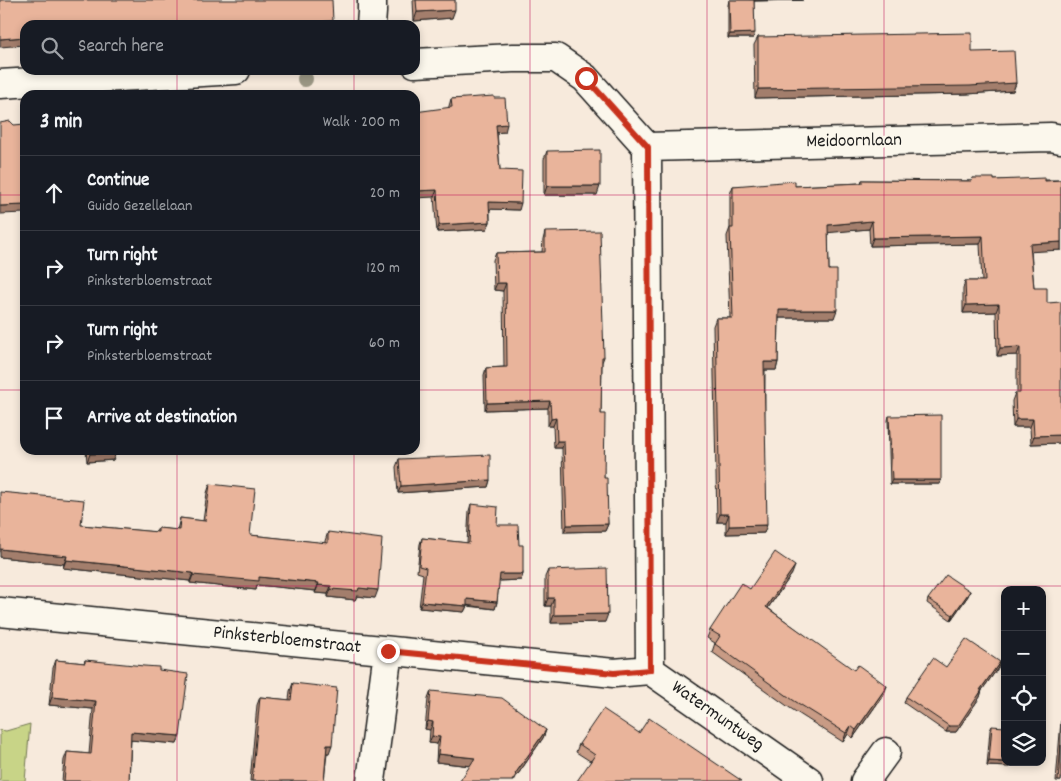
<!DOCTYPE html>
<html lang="en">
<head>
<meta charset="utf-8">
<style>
  :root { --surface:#171b24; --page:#242831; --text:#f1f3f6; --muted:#9ea1a6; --line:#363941 }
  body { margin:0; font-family:Dekko,sans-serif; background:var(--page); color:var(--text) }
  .controls { position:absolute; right:15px; bottom:15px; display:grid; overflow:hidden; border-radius:10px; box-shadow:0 2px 8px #0003 }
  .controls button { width:45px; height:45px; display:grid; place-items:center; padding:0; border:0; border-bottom:1px solid var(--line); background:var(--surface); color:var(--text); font:25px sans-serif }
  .stop { position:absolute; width:15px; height:15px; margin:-11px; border:4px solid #c8321e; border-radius:50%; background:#fff }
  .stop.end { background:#c8321e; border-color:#fff; box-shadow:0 1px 5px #0008 }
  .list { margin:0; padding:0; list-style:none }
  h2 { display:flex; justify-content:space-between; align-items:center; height:65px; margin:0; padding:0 20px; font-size:21px }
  h2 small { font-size:16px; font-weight:400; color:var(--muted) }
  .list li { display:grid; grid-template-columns:32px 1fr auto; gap:15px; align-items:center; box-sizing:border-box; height:75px; padding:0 20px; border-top:1px solid var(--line) }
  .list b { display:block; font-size:19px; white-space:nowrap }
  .list p { margin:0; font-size:16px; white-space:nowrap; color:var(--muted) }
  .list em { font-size:16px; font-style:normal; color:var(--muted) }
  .icon { flex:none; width:28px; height:28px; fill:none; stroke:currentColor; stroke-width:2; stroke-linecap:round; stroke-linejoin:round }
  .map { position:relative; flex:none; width:1061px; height:781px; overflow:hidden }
  .search { position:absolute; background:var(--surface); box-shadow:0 2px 8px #0003; left:20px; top:20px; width:400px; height:55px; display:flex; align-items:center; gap:12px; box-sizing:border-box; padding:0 18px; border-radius:15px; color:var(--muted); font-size:19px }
  .panel { position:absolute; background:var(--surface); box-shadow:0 2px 8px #0003; left:20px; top:90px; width:400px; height:365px; border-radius:15px }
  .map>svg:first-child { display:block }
</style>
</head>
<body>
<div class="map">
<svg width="1061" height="781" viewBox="0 0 1061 781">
  <rect width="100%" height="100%" fill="#f7eadc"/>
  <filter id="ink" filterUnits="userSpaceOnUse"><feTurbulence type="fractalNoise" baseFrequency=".02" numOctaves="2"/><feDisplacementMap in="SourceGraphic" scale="10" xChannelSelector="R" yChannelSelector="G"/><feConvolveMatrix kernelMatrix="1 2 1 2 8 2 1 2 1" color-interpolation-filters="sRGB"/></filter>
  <g filter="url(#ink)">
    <path fill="#c8d487" stroke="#727852" d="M30,724L25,781H0V730L6,731Z"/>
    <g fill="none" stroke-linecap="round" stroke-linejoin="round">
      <defs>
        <path id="minor" d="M371,25L372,12V0
          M415,63L513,58H556L585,78L647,147
          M0,84L236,70
          M647,147L650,670
          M647,147L1051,137L1061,139
          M0,612L614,673L650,670
          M650,670L809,781
          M371,781L388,651
          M865,781L886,752"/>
      </defs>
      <use href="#minor" stroke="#1c1c1c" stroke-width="31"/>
      <use href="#minor" stroke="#fbf7ec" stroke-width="28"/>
    </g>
    <circle fill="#9b9784" cx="305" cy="79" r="8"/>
    <path fill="#c89b85" stroke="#1c1c1c" d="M413,0H455L452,18L414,21Z
      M729,0H803L754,1L753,38H728V5Z
      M758,37L972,52L1016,83L1013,91L967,94L755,98L754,45Z
      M494,98L505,132H497L500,170L519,210L490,209V222L487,229L437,232L434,197L449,106L451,99Z
      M547,151L597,195H544V159Z
      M973,178L994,180H1061V250L1031,251L1034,288L1047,303L1061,443L1031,444L1030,427H1013L1012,401L1015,393H1017V355L997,356L996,312L963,313V289L965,281H982L980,244L870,246L869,229L828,232L829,270L834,318H779L778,362L776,370H765L764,533L726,534V522H717L713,326L716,318H730L727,236L730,228V194L733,186H795L861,183L862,180L972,181Z
      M545,232L604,357L602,362L601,414L604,478L608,524L605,531L564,532L562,448H554L553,426H548V408L485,410L484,375L486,368L504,367L503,291L494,290L493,260L496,253L542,252L543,240Z
      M889,416L941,480L940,484H890L888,420Z
      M86,450H116L113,460L87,462Z
      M399,459L490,480L488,487L398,493L396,467Z
      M210,484L250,535L325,543V541L328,532L375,598L357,596L355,600L328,597V594L315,593L316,591L257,585L256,590L190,583V581L63,568L64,564L0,557L81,525L156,532L158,528L177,530L180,518L203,521L207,493Z
      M471,504L497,525L519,545L523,574L521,580L499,581L497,602L495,609L467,606L464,612L419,608L423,574L417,572L420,544L422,538L467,543L469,511Z
      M548,570L605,622L551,623V606H545V577Z
      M792,574L768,608L884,694L853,738L848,734L843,742L790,708L712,652L715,643L707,638L710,630L750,589Z
      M970,591L968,596L951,620L927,603L928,599Z
      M56,660L84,663L85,660L159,670L177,744L131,740L129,781H62L64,760L67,752L89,754L93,709L49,705L53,668Z
      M1000,662L998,668L982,690L980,697L956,732H946L904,703L906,697L946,667Z
      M293,683L329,753H327L324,781H250L257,705L260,697L289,700L290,691Z
      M431,691L546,730L543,738L516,777L470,766L436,762L437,744L429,743L430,730L425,729L428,699Z
      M1061,721V781H1056Z
      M992,726L1010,767L987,766L990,730Z
      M639,733L590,761L576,752L579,744Z"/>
    <path fill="#a37e6c" stroke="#1c1c1c" d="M749,0H803L748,1Z
      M455,10L452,18L414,21L417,12Z
      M333,21L332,25H253Z
      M755,33L753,38H728L730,34Z
      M25,37V45L0,47V39Z
      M1016,83L1013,91L967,94L755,98L758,89Z
      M507,124L505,132L493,133L496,125Z
      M547,186H600L597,195H544Z
      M437,190L434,197L415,198V191Z
      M489,202L521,203L519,210L486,209Z
      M25,205V213L0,214V206Z
      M872,221L869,229L825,233L828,225Z
      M490,222L487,229L437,232L439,225Z
      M983,236L980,244L870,246L873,238Z
      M1061,242V250L1027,252L1030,244Z
      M497,283H506L503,291L494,290Z
      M999,304L996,312L963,313L966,305Z
      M779,310H837L834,318H776Z
      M1020,347L1017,355L997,356L1000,348Z
      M764,362H778L776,370H761Z
      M550,401L548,408L485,410L487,403Z
      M556,418L553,426H548L551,419Z
      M1016,419H1033L1030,427H1013Z
      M1061,435V443L1031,444L1034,436Z
      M557,441H564L562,448H554Z
      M116,453L113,460L87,462L90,454Z
      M490,480L488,487L398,493L401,486Z
      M892,480H941L940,484H890Z
      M720,514H729L726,522H717Z
      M608,524L605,531L564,532L567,525Z
      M767,525L764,533L726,534L729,526Z
      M0,549L67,556L64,564L0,557Z
      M66,560L193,573L190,581L63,568Z
      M795,566L792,574L763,615L766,607Z
      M500,574H523L521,580L497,581Z
      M193,575L259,577L319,583L316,591L257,585L256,590L190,583Z
      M318,585L331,586L328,594L315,593Z
      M359,588L378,590L375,598L357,596L355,600L328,597L331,589Z
      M970,591L968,596L951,620L953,615Z
      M548,598H554L551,606H545Z
      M467,599L497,602L495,609L465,605Z
      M422,602L467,606L464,612L419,608Z
      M608,614L605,622L551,623L554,615Z
      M1000,662L998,668L977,697L980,690Z
      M887,686L884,694L853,738L856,730Z
      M982,690L980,697L956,732H946L949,726Z
      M52,697L96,701L93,709L49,705Z
      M428,721L433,722L430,730L425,729Z
      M851,726L848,734L843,742L846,733Z
      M546,730L543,738L516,777L514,781H512L515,774Z
      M131,732L180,736L177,744L129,740Z
      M432,736L440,737L437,744L429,743Z
      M327,745H332L329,753H325Z
      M438,754L475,758L472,766L436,762Z
      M989,761L1011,763L1010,767L987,766Z"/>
    <path fill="#e9b49b" stroke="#1c1c1c" d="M0,0H332L333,21L253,25H25V37L0,39Z
      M416,0H455V10L417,12Z
      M729,0H754L755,33L730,34Z
      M972,33V52L1014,51L1016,83L970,86L758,89V37Z
      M494,96V98H505L507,124L496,125L500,170L522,171L521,203L489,202L490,222L439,225L437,190L415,191V112L452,107L451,99Z
      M10,121L14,125L25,124V205L0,206V123Z
      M600,150V186H547V151Z
      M973,178H994V180L1045,178V181L1061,180V242L1030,244L1034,288H1047V303L1061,302V435L1034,436L1033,419H1016L1015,393H1020V347L1000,348L999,304L966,305L965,281H985L983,236L873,238L872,221L828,225L829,270H837V310H779L778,362H764L767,525L729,526V514H720L716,318H733L730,228H733V186L795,181V186L862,183V180L972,181Z
      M600,231L604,357H602L601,414H605L604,478H607L608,524L567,525L564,441H557L556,418L551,419L550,401L487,403L486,368L507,367L506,283H497L496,253L545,252V232Z
      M941,415V480H892L889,416Z
      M90,450H116V453L90,454Z
      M490,455V480L401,486L399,459Z
      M210,484L255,489L250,535L328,543V532L382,539L378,590L359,588L358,591L331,589V586L318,585L319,583L259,577V581L193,575V573L66,560L67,556L0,549V492L84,500L81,525L158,532V528L179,530L180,518L205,521Z
      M471,504L498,507L497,525H518L519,545H523V574H500L497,602L467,599V606L422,602L426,568L419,566L422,538L469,543Z
      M775,552L795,566L766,607L854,670L858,665L887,686L856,730L851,726L846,733L793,700L715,644L720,636L710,630L741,583L750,589Z
      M607,568L608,614L554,615V598H548V570Z
      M946,575L970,591L953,615L928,599Z
      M966,639L1000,662L980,690H982L958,726H949L906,697L933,658L946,667Z
      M56,660L85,663V660L144,666L159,667V670L188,674L180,736L131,732L129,781H64L67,752L91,754L96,701L52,697Z
      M293,683L337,688L332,745H327L324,781H252L260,697L291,700Z
      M431,691L502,698L546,730L515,774L516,775L512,781H460L475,758L438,754L440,737L432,736L433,722L428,721Z
      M603,709L639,733L649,718L742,781H577L595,755L579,744Z
      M992,726L1005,727V762L989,761Z
      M1061,745V781H1058Z"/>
  </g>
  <g fill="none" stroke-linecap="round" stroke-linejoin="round" filter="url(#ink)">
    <path stroke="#c8321e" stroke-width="6" d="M388,651L614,673L650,670L648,147L586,78"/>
  </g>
  <path fill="none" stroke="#c2185b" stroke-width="1" stroke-opacity="0.55" d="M177,0V25M354,0V25M530,0V781M707,0V781M884,0V781M177,70V95M354,70V95M0,195H25M415,195H1061M0,390H25M415,390H1061M177,450V781M354,450V781M0,586H1061"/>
  <g text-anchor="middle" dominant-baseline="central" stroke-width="5" stroke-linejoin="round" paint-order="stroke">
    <g font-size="19" fill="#1c1c1c" stroke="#fbf7ec">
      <text transform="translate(854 142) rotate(-1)">Meidoornlaan</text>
      <text transform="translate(287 641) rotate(6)">Pinksterbloemstraat</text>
      <text transform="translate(717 717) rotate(35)">Watermuntweg</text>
    </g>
  </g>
</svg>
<div class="controls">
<button>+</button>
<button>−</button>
<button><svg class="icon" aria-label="locate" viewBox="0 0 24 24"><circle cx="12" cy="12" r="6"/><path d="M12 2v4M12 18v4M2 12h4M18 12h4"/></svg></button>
<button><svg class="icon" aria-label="layers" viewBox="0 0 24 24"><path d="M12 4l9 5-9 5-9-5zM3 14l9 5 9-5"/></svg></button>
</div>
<div class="stop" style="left:586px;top:78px"></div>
<div class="stop end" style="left:388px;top:651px"></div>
<div class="search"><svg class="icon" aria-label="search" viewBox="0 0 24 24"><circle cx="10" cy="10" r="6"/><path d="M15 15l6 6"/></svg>Search here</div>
<section class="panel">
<h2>3 min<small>Walk · 200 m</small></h2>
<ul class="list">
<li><svg class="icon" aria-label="ahead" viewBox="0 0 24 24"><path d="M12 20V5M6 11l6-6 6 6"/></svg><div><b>Continue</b><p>Guido Gezellelaan</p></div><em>20 m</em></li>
<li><svg class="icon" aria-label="right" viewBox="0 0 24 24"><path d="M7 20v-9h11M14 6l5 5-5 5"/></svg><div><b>Turn right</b><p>Pinksterbloemstraat</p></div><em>120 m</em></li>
<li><svg class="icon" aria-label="right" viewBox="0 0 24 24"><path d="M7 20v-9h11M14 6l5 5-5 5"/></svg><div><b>Turn right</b><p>Pinksterbloemstraat</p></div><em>60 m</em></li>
<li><svg class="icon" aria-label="arrive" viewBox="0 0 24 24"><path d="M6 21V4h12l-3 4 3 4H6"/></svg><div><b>Arrive at destination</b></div></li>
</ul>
</section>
</div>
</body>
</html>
